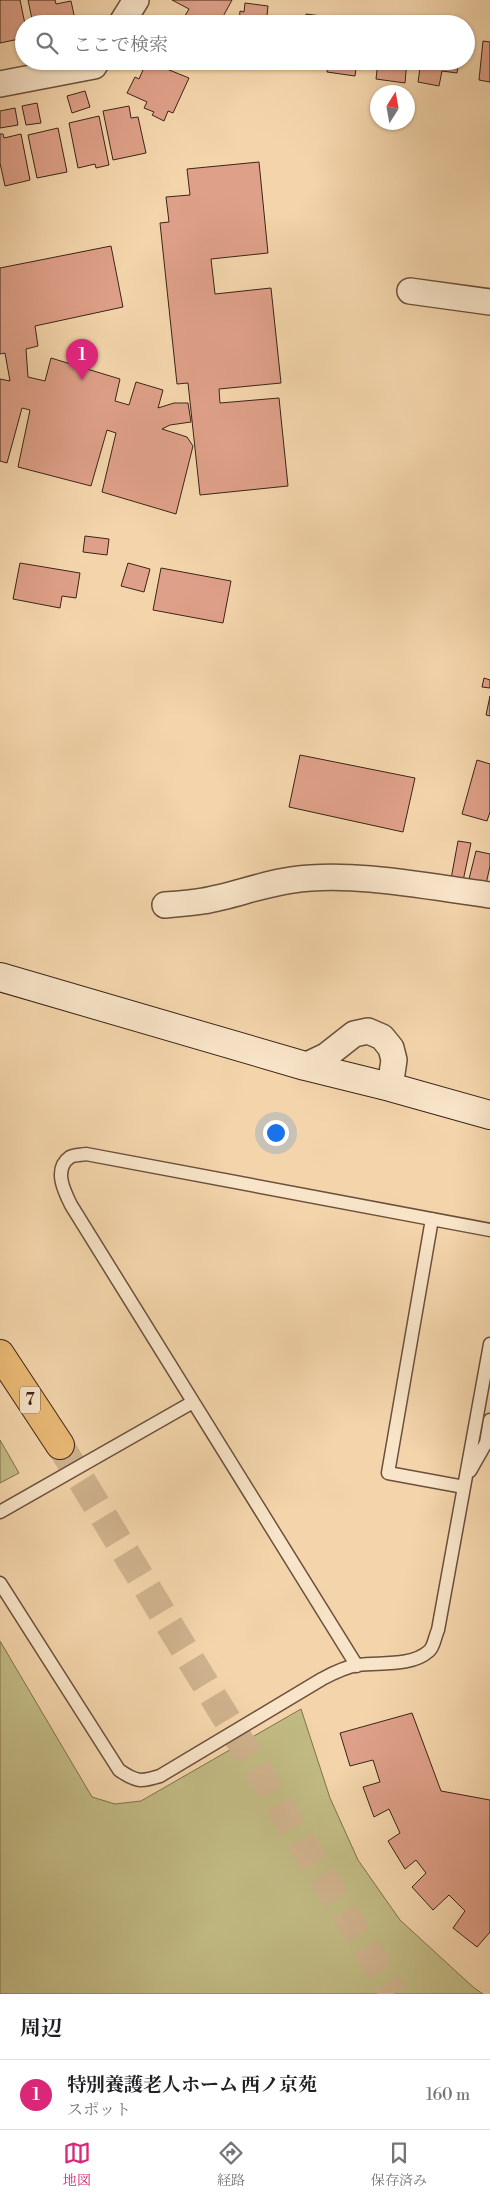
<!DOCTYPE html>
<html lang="ja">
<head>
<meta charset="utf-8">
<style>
  :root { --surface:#fff; --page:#f6f6f6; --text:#202124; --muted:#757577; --line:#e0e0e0; --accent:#db2777 }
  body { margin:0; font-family:"Libre Bodoni","Noto Serif JP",serif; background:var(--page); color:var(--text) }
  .compass { position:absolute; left:370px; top:85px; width:45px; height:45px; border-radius:50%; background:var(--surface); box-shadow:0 1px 4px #0004; rotate:11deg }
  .you { position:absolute; left:275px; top:1132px; width:18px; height:18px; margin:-12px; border:4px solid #fff; border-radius:50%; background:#1a73e8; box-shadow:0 0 0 8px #1a73e833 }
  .badge { display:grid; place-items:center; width:32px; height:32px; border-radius:50%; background:var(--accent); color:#fff; font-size:16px; font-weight:700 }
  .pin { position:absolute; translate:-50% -41px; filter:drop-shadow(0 1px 2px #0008) }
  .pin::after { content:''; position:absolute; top:26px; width:18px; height:15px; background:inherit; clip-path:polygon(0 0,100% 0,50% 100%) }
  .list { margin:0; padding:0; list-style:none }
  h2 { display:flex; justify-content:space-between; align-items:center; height:65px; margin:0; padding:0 20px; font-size:21px }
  h2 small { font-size:16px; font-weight:400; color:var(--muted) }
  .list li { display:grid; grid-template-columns:32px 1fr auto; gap:15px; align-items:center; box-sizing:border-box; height:70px; padding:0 20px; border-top:1px solid var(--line) }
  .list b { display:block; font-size:19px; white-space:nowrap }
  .list p { margin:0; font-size:16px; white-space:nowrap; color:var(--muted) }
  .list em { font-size:16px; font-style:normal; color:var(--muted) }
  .icon { flex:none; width:28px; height:28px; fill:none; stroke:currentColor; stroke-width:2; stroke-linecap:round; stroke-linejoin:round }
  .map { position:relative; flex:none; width:490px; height:1994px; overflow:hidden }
  .search { position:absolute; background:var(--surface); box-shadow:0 1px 4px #0004; left:15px; right:15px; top:15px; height:55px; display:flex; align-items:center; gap:12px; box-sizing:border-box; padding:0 18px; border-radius:28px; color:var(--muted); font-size:19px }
  .sheet { height:135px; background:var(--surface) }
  nav { display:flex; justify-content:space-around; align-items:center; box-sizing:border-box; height:70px; border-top:1px solid var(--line); background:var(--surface); font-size:14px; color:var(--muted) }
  nav a { display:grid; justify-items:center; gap:2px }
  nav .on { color:var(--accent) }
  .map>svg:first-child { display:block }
</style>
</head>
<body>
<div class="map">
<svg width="490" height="1994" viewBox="0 0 490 1994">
  <rect width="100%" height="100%" fill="#f4d5ab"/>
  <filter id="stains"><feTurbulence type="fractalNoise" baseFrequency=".004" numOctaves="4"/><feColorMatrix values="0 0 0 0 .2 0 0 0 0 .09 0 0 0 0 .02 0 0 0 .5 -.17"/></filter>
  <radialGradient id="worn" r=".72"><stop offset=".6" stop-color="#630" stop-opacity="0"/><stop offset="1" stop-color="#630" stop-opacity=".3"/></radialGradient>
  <path fill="#c2bb84" stroke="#80704e" d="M0,1440L19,1473L0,1483Z
    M0,1641L92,1797L115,1804L141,1801L301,1709L330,1798L358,1860L400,1920L473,1987L483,1994H0Z"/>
  <path fill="#dea088" stroke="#3d2418" d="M0,0H20L25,24L24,38L0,43Z
    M28,0H55L56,4L71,1L76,24H33Z
    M172,0H232L219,24H193L183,19L189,9Z
    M245,3L268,6L267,16L284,18V24H239L240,11L244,12Z
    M306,14L329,17L328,24H304Z
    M383,20L395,21V24H382Z
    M483,41L490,42V82L479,80Z
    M147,61L189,78L173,113L168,111L164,121L152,115L154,112L144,108L147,102L127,93L135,77L139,79Z
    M307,61H357L355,76L327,72L328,64Z
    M378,61H407L405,83L376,79Z
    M421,61H459L457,73L442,71L439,86L418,82Z
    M85,91L90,107L72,113L67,96Z
    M37,103L41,123L26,125L22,106Z
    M129,106L131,118L138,117L146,153L113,160L103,111Z
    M15,108L18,125L0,128V111Z
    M99,116L109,165L96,168L95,164L78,168L69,123Z
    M58,128L67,172L37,178L28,135Z
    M0,134H3L4,138L21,134L30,180L5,186L0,163Z
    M259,162L268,253L211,259L215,294L271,288L281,383L219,389L220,403L279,398L288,486L200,495L188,383L177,384L160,223L169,222L166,197L190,195L187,169Z
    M111,246L123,307L35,326L38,346L26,349L28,377L45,381L51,358L120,379L115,401L129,405L136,382L163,390L158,408L174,403H188L191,422L170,425L162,429L187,437L193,446L176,514L102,492L116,433L107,430L91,486L18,467L30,410L22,408L7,463L0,461V379L10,381L5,353L0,354V268Z
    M85,536L109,539L107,555L83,552Z
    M20,563L80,573L76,598L62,596L60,608L13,599Z
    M128,563L150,569L144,592L121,586Z
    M161,568L231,581L223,623L153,610Z
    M484,678L490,680V688L482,687Z
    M490,696V716L486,715Z
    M300,755L415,778L403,832L289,807Z
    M477,760L490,764V812L487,821L462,814Z
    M458,841L471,843L463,881L451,879Z
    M476,851L490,854V866L486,884L469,879Z
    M412,1713L441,1791L490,1800V1932L477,1947L453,1928L465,1911L449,1895L433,1910L412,1887L426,1873L416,1860L405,1869L388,1841L400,1833L389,1809L374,1817L363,1787L380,1782L373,1760L350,1766L340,1733Z"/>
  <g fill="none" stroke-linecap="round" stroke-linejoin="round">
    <path stroke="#cfb28e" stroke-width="28" stroke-dasharray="28 14" stroke-linecap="butt" d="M60,1445L394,1994"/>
    <defs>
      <path id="lane" d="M432,1219L388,1473L464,1487
        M470,1471L486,1443L490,1420
        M0,1512L193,1402
        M0,1583L119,1770C136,1782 141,1782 160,1776L322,1679C333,1673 345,1667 358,1665C380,1662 411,1667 429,1651C434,1647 435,1636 438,1630L490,1344
        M357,1666L71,1205C64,1191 53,1169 70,1157C74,1155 81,1155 86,1154L490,1230"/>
      <path id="street" d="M121,24L136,0
        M0,84L94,66L97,61
        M410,291L490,302
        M165,905C178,904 191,903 203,901C233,896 262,884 292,880C353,871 429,887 490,895
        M305,1066L326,1056L354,1034L368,1031L382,1037L391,1048L394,1060L390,1087"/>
      <path id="secondary" d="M0,977L305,1066L390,1087L490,1115"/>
      <path id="primary" d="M0,1354L60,1445"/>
    </defs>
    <use href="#lane" stroke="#6b503d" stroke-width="15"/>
    <use href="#street" stroke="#6b503d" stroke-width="28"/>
    <use href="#secondary" stroke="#3d2418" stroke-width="30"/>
    <use href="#primary" stroke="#3d2418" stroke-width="30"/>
    <use href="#lane" stroke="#f8e4c8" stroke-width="12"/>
    <use href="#street" stroke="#f8e4c8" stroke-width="25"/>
    <use href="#secondary" stroke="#f8e4c8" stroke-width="28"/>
    <use href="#primary" stroke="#eaba76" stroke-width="28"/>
  </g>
  <g text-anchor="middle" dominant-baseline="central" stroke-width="4.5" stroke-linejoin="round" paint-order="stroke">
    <rect fill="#f8e4c8" stroke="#755e4d" stroke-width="1" x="20" y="1386.5" width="20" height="27" rx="4"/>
    <g font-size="16" font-weight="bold" fill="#3d2418">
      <text x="30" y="1400">7</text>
    </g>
  </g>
  <rect width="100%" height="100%" filter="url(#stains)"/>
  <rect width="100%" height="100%" fill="url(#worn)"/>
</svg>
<svg class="compass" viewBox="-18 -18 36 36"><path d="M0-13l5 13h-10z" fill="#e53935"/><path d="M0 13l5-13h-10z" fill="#757577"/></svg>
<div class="you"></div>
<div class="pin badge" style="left:82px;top:380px">1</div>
<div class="search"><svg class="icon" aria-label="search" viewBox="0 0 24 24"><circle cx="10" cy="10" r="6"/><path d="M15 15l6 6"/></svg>ここで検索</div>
</div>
<section class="sheet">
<h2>周辺<small></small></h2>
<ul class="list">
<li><span class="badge">1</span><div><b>特別養護老人ホーム 西ノ京苑</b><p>スポット</p></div><em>160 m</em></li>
</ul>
</section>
<nav>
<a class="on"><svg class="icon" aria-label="map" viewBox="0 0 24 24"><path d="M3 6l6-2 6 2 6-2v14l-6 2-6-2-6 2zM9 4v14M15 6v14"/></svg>地図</a>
<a><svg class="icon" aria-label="directions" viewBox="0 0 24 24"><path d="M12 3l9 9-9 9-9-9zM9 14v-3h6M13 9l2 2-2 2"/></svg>経路</a>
<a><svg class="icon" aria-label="saved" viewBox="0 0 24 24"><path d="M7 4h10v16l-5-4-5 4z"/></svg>保存済み</a>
</nav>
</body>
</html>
